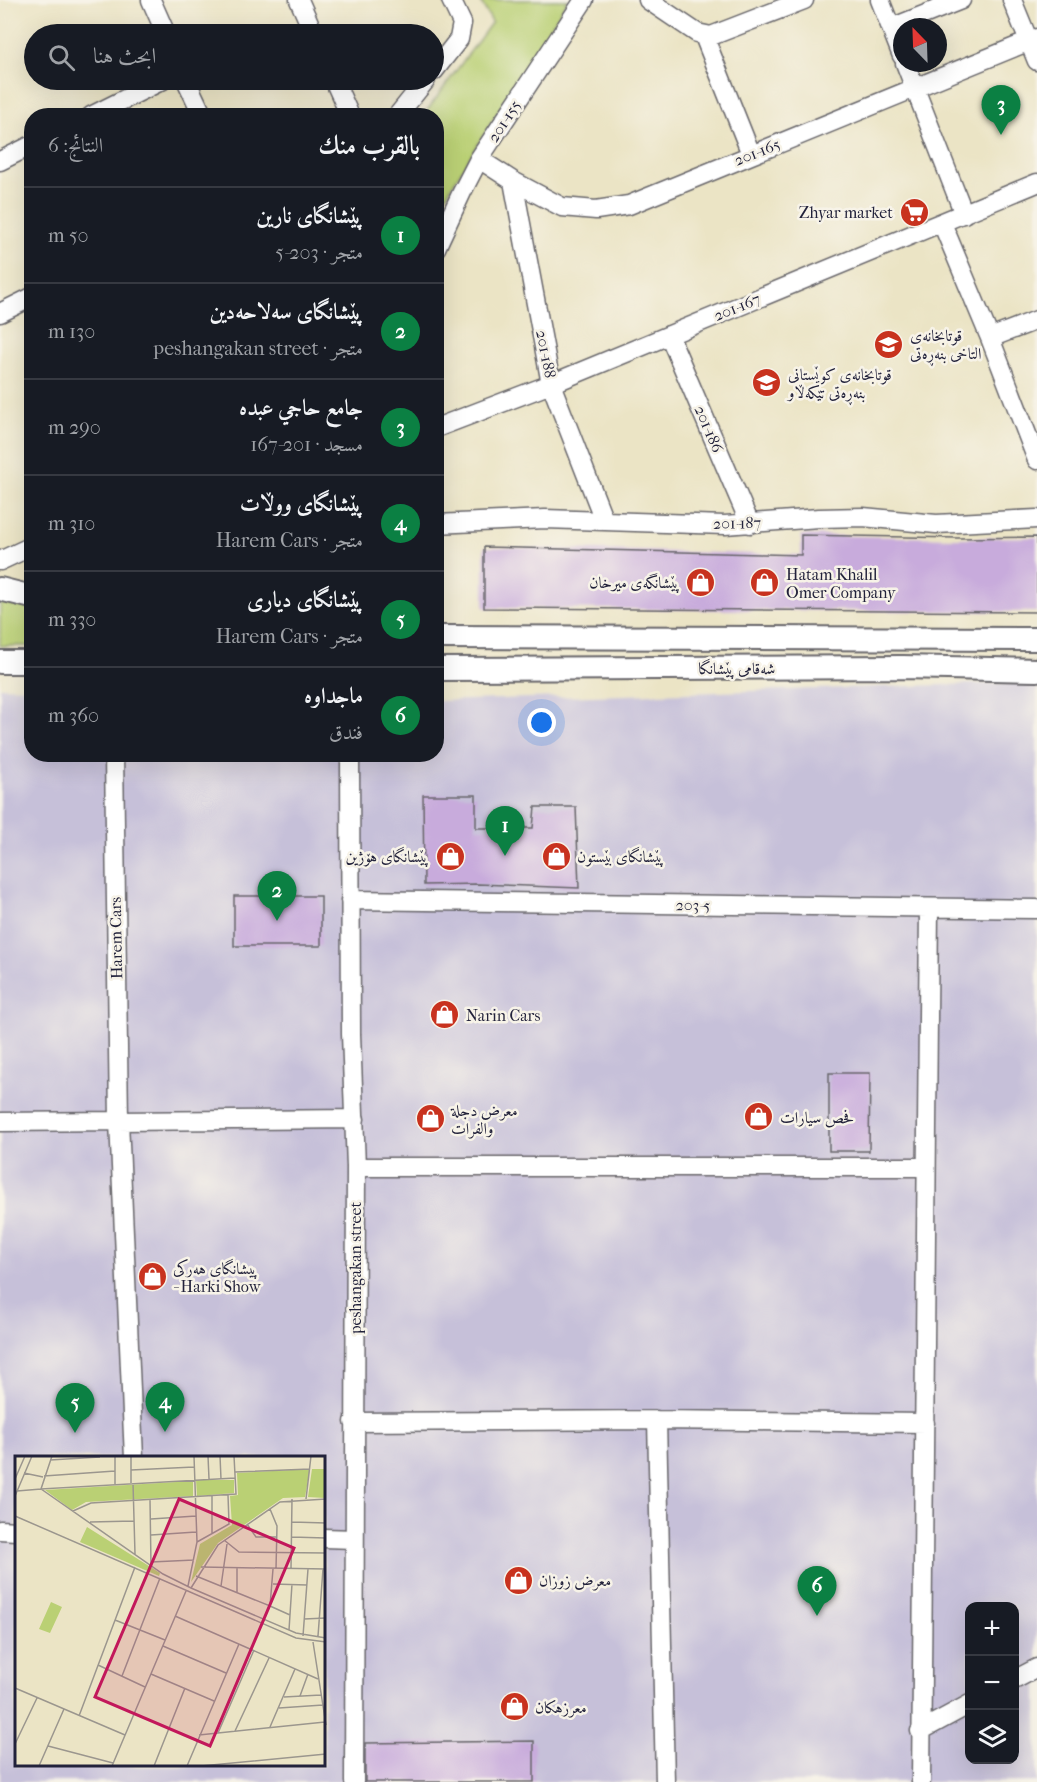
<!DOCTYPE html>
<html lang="ar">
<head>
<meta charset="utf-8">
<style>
  :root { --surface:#171b24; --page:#20242c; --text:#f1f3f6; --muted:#9ea1a6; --line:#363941; --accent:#0b8043 }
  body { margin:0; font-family:"IM FELL French Canon",Amiri,serif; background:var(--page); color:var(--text); direction:rtl }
  .controls { position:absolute; right:18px; bottom:18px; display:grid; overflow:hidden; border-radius:12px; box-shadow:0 6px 24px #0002 }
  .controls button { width:54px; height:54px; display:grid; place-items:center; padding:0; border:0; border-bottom:2px solid var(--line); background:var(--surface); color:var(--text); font:30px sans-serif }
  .compass { position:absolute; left:893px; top:18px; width:54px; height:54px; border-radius:50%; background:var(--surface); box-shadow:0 6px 24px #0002; rotate:337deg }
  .you { position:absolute; left:542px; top:723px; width:21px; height:21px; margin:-15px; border:4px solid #fff; border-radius:50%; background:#1a73e8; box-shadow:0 0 0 9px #1a73e833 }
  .badge { display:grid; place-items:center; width:39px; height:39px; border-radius:50%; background:var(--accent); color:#fff; font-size:20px; font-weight:700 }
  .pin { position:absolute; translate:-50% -50px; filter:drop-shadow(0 2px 3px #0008) }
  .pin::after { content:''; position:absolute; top:32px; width:21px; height:18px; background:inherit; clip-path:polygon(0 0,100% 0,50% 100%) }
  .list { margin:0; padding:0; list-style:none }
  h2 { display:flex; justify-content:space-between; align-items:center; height:78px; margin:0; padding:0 24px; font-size:26px }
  h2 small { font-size:20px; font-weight:400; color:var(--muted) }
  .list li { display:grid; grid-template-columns:39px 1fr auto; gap:18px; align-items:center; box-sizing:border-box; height:96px; padding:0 24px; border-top:2px solid var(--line) }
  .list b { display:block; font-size:22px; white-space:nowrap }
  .list p { margin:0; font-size:20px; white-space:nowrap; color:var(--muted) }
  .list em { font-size:20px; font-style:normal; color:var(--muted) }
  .icon { flex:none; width:33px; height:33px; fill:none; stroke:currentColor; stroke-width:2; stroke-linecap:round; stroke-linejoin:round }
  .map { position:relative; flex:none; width:1037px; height:1782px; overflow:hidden; direction:ltr }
  .search { position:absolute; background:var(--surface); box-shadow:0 6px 24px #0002; left:24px; top:24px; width:420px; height:66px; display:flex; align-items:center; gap:15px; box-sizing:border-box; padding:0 21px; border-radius:33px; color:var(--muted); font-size:22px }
  .panel { position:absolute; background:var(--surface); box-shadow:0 6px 24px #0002; left:24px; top:108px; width:420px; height:654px; border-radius:24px; direction:rtl }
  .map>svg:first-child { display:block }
</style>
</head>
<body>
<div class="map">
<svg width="1037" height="1782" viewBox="0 0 1037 1782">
  <rect width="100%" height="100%" fill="#f7f3e8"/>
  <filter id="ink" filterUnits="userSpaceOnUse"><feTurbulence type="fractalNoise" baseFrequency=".0167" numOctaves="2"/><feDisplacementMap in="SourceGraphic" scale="12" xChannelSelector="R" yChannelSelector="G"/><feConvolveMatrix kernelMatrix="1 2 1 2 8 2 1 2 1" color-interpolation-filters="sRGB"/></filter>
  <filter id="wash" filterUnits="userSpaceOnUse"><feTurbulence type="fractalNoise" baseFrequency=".008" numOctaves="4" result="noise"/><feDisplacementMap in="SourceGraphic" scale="24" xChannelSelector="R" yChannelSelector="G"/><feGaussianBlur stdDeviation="1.35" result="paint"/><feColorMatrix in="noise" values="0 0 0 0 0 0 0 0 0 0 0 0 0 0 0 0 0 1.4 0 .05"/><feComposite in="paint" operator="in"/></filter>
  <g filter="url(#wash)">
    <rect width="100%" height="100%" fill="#ebe4c5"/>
    <path fill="#c6c0d9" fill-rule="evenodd" d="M1037,682V1782H0V687L31,688L32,754H436L437,701ZM16,1458H324V1766H16ZM970,1606H1014V1760H970Z"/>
    <path fill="#bad074" stroke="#6e7958" stroke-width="1.5" d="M480,0H568L440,205L437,215L436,116H423L492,22Z
      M0,603L31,608V646H0Z"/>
    <g id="blocks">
      <path fill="#c8abdc" d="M801,535L958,538L1037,537V612L484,608V547L801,555Z
        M423,795H476V828H533L535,807H576L579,888L478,884L424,885Z
        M234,896H321V946H234Z
        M829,1073H870L869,1151H829Z
        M534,1741V1782H365V1743Z"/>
    </g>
  </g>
  <g filter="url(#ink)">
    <use href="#blocks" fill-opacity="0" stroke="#68666b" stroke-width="1.5"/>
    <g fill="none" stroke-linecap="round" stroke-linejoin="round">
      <defs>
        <path id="minor" d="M151,0L166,34
          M299,0L314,34
          M648,0L697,33L711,36L804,0
          M880,0L902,56
          M1012,0L1037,61
          M891,28L961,0
          M704,36L751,154
          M905,63L964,214
          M434,71L459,39L462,23L451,0
          M186,80L203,116
          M334,80L350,116
          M91,116L163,80
          M397,116L426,80
          M479,159L513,181L562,207L596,210L629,205L1037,38
          M0,161L32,145
          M513,181L551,384L604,520
          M942,223L990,338L1037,460
          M436,248L462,192L479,159L584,0
          M0,313L32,297
          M669,335L750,524
          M990,338L1037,320
          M436,428L551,384L1037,183
          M436,524L545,519L725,525L819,518L863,517L936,524L1037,519
          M0,561L32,546
          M114,754L119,1121L134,1458
          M350,754L351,1034L356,1167L354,1782
          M350,900L1037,909
          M0,1122L355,1119
          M356,1167H925
          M657,1420L665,1782
          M354,1422L657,1420L925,1423
          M0,1530L16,1531
          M324,1538L354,1539
          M1014,1680L1037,1668
          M920,1731L970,1704
          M921,1782L929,908"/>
        <path id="major" d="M0,589L32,597
          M436,637L1037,639
          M0,662H32
          M436,669L903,667L1037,670"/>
      </defs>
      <use href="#minor" stroke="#68666b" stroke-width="21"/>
      <use href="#major" stroke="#68666b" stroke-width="26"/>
      <use href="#minor" stroke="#fff" stroke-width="18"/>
      <use href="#major" stroke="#fff" stroke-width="22"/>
    </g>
  </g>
  <defs>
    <symbol id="supermarket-disc" viewBox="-11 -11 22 22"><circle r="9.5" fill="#c8321e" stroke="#f7f3e8"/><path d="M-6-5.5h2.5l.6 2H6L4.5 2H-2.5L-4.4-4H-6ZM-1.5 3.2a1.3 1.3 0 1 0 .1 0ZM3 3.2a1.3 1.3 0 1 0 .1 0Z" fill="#fff"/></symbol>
    <symbol id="school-disc" viewBox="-11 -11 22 22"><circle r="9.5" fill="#c8321e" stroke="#f7f3e8"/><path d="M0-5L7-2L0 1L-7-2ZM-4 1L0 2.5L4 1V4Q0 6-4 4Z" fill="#fff"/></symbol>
    <symbol id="shop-disc" viewBox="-11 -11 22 22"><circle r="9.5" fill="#c8321e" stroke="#f7f3e8"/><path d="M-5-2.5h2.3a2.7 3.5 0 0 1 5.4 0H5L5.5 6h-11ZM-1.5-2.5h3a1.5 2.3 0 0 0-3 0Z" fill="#fff"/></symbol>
  </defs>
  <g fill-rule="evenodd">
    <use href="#supermarket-disc" x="898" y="196" width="33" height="33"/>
    <use href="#school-disc" x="872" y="328" width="33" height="33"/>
    <use href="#school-disc" x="750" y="366" width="33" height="33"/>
    <use href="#shop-disc" x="684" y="566" width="33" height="33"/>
    <use href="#shop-disc" x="748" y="566" width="33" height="33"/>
    <use href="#shop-disc" x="434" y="840" width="33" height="33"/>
    <use href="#shop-disc" x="540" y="840" width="33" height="33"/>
    <use href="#shop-disc" x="428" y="998" width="33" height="33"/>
    <use href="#shop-disc" x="742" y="1100" width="33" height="33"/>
    <use href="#shop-disc" x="414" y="1102" width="33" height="33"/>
    <use href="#shop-disc" x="136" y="1260" width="33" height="33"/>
    <use href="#shop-disc" x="502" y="1564" width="33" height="33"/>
    <use href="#shop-disc" x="498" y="1690" width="33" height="33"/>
  </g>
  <g text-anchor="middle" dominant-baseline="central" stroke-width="5" stroke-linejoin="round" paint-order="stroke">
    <g font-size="16" fill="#22223b" stroke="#f7f3e8">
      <text transform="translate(504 121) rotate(-57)">201-155</text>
      <text transform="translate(757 152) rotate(-22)">201-165</text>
      <text transform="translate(737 307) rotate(-22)">201-167</text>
      <text transform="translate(546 354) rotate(79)">201-188</text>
      <text transform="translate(709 429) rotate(67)">201-186</text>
      <text transform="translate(737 523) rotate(-1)">201-187</text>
      <text x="737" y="668">شەقامی پێشانگا</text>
      <text transform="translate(693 905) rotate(1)">203-5</text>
      <text transform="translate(116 938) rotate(-91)">Harem Cars</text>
      <text transform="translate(355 1268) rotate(-90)">peshangakan street</text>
    </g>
    <g font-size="16" fill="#22223b" stroke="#f7f3e8" text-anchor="start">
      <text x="893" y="212" text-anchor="end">Zhyar market</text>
      <text x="910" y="335">قوتابخانەی<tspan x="910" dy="18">التاخی بنەڕەتی</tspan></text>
      <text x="788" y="374">قوتابخانەی کوێستانی<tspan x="788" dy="18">بنەڕەتی تێکەڵاو</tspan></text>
      <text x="786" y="574">Hatam Khalil<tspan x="786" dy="18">Omer Company</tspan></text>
      <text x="680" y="582" text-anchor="end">پێشانگەی میرخان</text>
      <text x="429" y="856" text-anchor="end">پێشانگای هۆژین</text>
      <text x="577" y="856">پێشانگای بێستون</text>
      <text x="466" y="1015">Narin Cars</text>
      <text x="451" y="1110">معرض دجلة<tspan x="451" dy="18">والفرات</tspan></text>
      <text x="780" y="1117">فحص سيارات</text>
      <text x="173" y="1268">پیشانگای هەرکی<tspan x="173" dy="18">- Harki Show</tspan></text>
      <text x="539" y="1580">معرض زوزان</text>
      <text x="535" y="1707">معرزهكان</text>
    </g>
  </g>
  <g transform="translate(15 1456)">
    <rect width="310" height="310" fill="#ebe4c5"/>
    <path d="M295,13L290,41L268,42L203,87L176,126L185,88L217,69L215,40L223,39L222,17ZM297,13H310V42L293,41ZM181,24H219V37L182,40ZM178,25V40L71,46L57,54L30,34ZM72,71L145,117L144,120L65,86ZM36,146L47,151L35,177L24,173Z" fill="#bad074"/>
    <path fill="none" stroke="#9b968e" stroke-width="1.5" d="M37,0L26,33L220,22M100,0V28M116,0V27M193,0L194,23M205,0L206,23M35,4L85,1M116,14L179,11M220,16L295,13M9,17L28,21M29,20L100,15M0,23L10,0M118,27L120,98M2,35L26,33L148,118L176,132L281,177L311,182M0,40L17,0M197,40V78M291,43L296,0M135,44L136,109M255,53L262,70L261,113M58,55L76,47L221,38L219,0M0,60L281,182L311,186M136,63L181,60M75,66L119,65M277,66L311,67M232,68L241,81H262M136,79L181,76M276,81L311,82M209,84L224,96L311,97M182,86L214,68L213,39M136,106L179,104M186,111L311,113M222,112V137M276,113L277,43M181,120L255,150L258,113M258,128L292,129M173,130L182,86L179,0M206,130L212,88M176,132L203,89L265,46L311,43M255,150L275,159M160,160L303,223M289,163L311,162M100,164L150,184M274,174L277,128M288,180L293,113M303,180L308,113M298,186L311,269M148,190L211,217M83,209L130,231M136,218L199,245M107,220L145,122M0,232L110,279M285,240L293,218M269,241L306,239M264,252L308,249M64,260L120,111M255,271L280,213M220,275L254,202M203,277L239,194M184,279L310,266M0,288L22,242M33,290L98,307M24,310L49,253M97,310L171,135M139,310L170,232M172,310L224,188M186,310L311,298"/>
    <path fill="#c2185b" fill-opacity="0.15" stroke="#c2185b" stroke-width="3" d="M164,43L279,92L195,290L80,241Z"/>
    <rect width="310" height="310" fill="none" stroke="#22223b" stroke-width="3"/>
  </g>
</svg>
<div class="controls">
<button>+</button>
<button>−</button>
<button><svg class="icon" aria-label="layers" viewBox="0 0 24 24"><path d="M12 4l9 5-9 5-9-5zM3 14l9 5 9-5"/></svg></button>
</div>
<svg class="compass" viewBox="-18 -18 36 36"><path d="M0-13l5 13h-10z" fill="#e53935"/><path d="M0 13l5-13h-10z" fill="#9ea1a6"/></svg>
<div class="you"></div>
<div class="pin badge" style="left:505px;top:856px">1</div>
<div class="pin badge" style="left:277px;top:921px">2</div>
<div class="pin badge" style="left:1001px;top:135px">3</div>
<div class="pin badge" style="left:165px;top:1432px">4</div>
<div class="pin badge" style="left:75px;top:1433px">5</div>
<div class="pin badge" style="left:817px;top:1616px">6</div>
<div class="search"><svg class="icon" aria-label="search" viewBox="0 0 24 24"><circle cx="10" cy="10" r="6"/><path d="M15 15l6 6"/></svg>ابحث هنا</div>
<section class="panel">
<h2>بالقرب منك<small>النتائج: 6</small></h2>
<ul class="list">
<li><span class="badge">1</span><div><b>پێشانگای نارین</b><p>متجر · 203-5</p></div><em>50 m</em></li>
<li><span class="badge">2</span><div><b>پێشانگای سەلاحەدین</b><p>متجر · peshangakan street</p></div><em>130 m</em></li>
<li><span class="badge">3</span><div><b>جامع حاجي عبده</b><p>مسجد · 201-167</p></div><em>290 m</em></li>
<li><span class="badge">4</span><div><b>پێشانگای ووڵات</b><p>متجر · Harem Cars</p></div><em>310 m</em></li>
<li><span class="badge">5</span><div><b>پێشانگای دیاری</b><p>متجر · Harem Cars</p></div><em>330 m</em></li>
<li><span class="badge">6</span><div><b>ماجداوە</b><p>فندق</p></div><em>360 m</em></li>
</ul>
</section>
</div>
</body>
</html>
